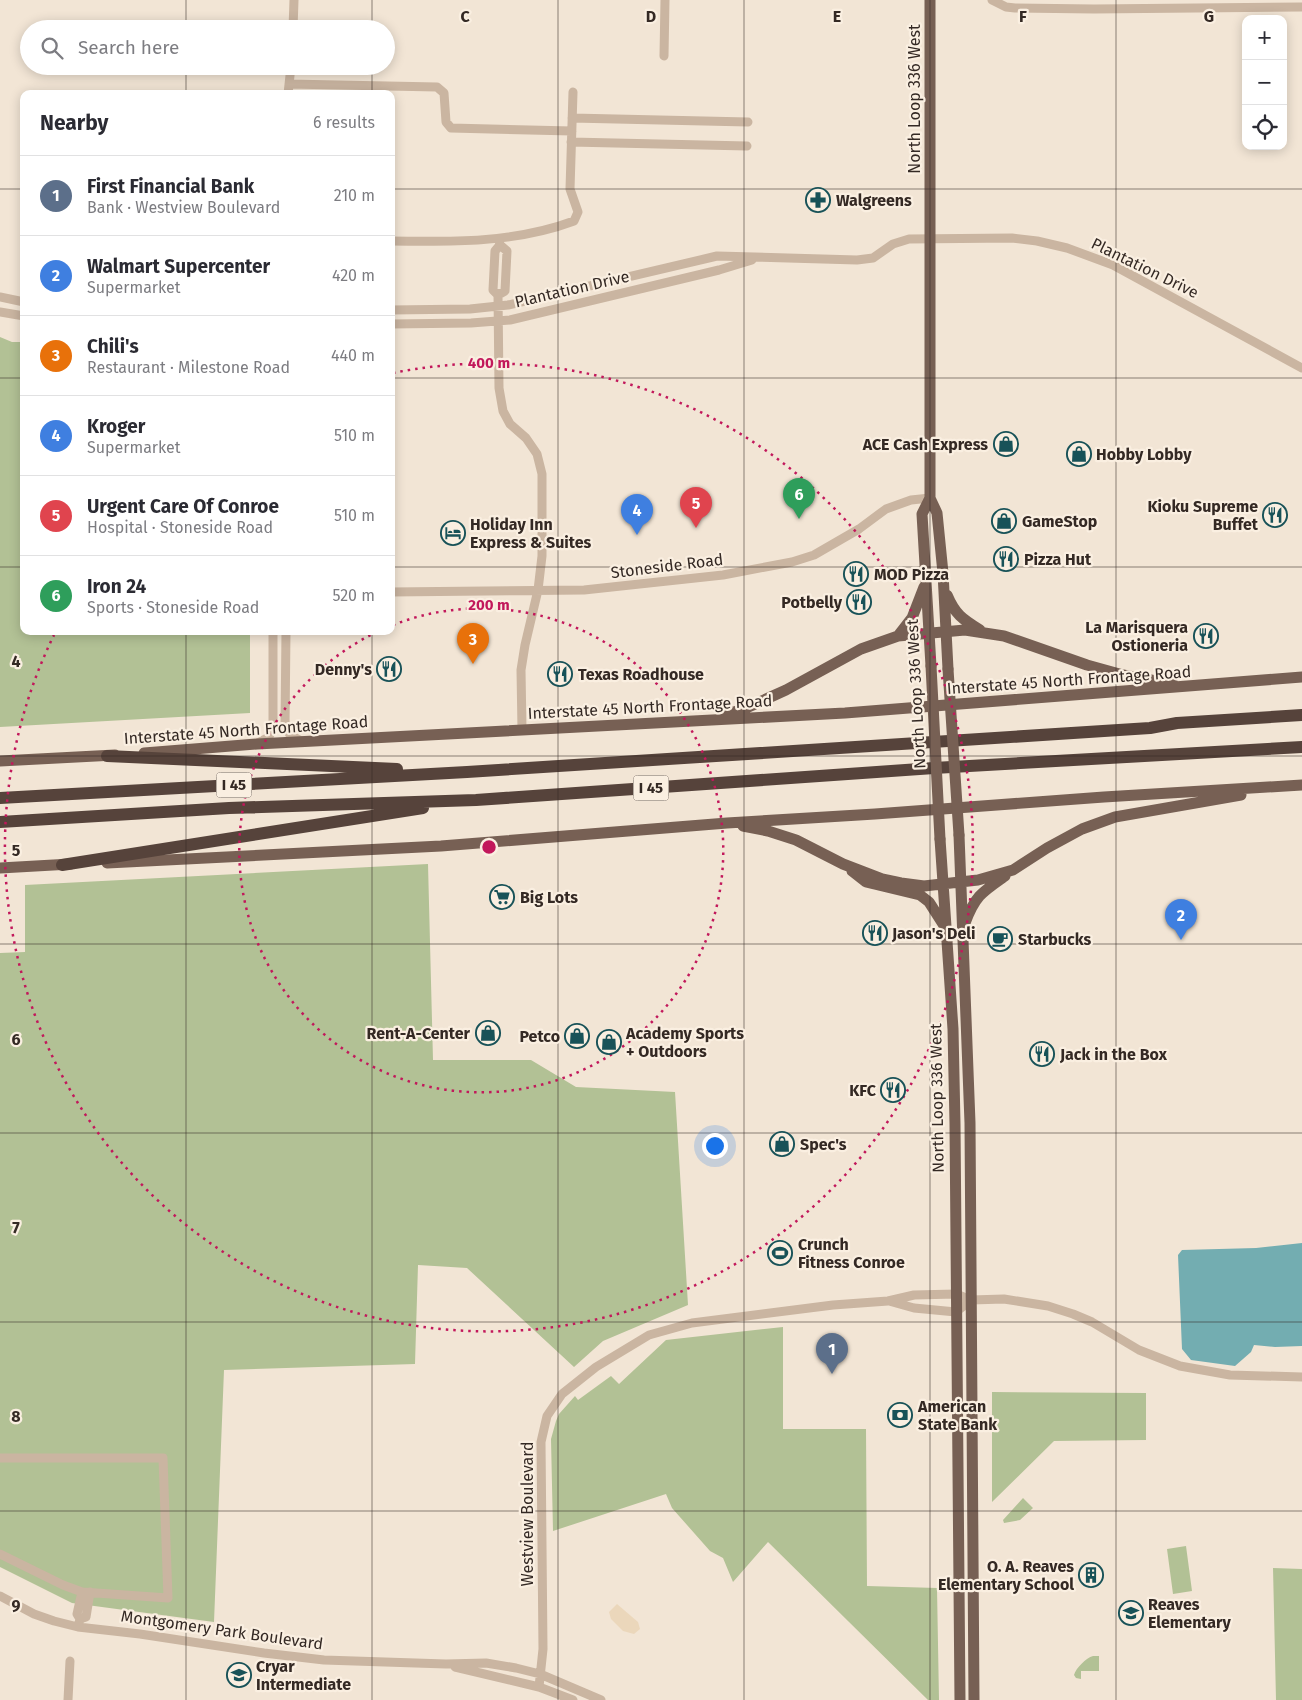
<!DOCTYPE html>
<html lang="en">
<head>
<meta charset="utf-8">
<style>
  :root { --surface:#fff; --page:#f2f2f3; --text:#2b2b33; --muted:#7c7c81; --line:#e1e1e2; --accent:#185258 }
  body { margin:0; font-family:"Fira Sans",sans-serif; background:var(--page); color:var(--text) }
  .controls { position:absolute; right:15px; top:15px; display:grid; overflow:hidden; border-radius:10px; box-shadow:0 2px 12px #0003 }
  .controls button { width:45px; height:45px; display:grid; place-items:center; padding:0; border:0; border-bottom:1px solid var(--line); background:var(--surface); color:var(--text); font:25px sans-serif }
  .you { position:absolute; left:714px; top:1145px; width:18px; height:18px; margin:-12px; border:4px solid #fff; border-radius:50%; background:#1a73e8; box-shadow:0 0 0 8px #1a73e833 }
  .badge { display:grid; place-items:center; width:32px; height:32px; border-radius:50%; background:var(--accent); color:#fff; font-size:16px; font-weight:700 }
  .pin { position:absolute; translate:-50% -41px; filter:drop-shadow(0 1px 2px #0008) }
  .pin::after { content:''; position:absolute; top:26px; width:18px; height:15px; background:inherit; clip-path:polygon(0 0,100% 0,50% 100%) }
  .list { margin:0; padding:0; list-style:none }
  h2 { display:flex; justify-content:space-between; align-items:center; height:65px; margin:0; padding:0 20px; font-size:21px }
  h2 small { font-size:16px; font-weight:400; color:var(--muted) }
  .list li { display:grid; grid-template-columns:32px 1fr auto; gap:15px; align-items:center; box-sizing:border-box; height:80px; padding:0 20px; border-top:1px solid var(--line) }
  .list b { display:block; font-size:19px; white-space:nowrap }
  .list p { margin:0; font-size:16px; white-space:nowrap; color:var(--muted) }
  .list em { font-size:16px; font-style:normal; color:var(--muted) }
  .icon { flex:none; width:28px; height:28px; fill:none; stroke:currentColor; stroke-width:2; stroke-linecap:round; stroke-linejoin:round }
  .map { position:relative; flex:none; width:1302px; height:1700px; overflow:hidden }
  .search { position:absolute; background:var(--surface); box-shadow:0 2px 12px #0003; left:20px; top:20px; width:375px; height:55px; display:flex; align-items:center; gap:12px; box-sizing:border-box; padding:0 18px; border-radius:28px; color:var(--muted); font-size:19px }
  .panel { position:absolute; background:var(--surface); box-shadow:0 2px 12px #0003; left:20px; top:90px; width:375px; height:545px; border-radius:10px }
  .map>svg:first-child { display:block }
</style>
</head>
<body>
<div class="map">
<svg width="1302" height="1700" viewBox="0 0 1302 1700">
  <rect width="100%" height="100%" fill="#f2e5d5"/>
  <path fill="#b2c195" d="M0,337L12,342H24V631H250V713L0,727Z
    M428,864L433,1060H531L576,1087L675,1092L688,1305L603,1341L574,1367L467,1268L418,1265L415,1364L224,1370L214,1622L72,1603L0,1567V953L25,952V885Z
    M783,1327V1429H866L867,1586L937,1588L939,1700H928L768,1542L733,1582L723,1558L710,1551L672,1508L666,1494L553,1531L551,1439L556,1421L559,1414L575,1396L578,1400L611,1376L619,1384L666,1340Z
    M992,1392L1146,1393V1440L1054,1441L992,1502Z
    M1023,1498L1033,1508L1020,1520L1004,1523L1003,1520Z
    M1186,1546L1192,1591L1173,1594L1167,1549Z
    M1273,1568L1302,1569V1700H1276Z
    M1093,1656H1099V1671H1081V1679L1076,1678L1074,1675C1076,1668 1086,1658 1093,1656Z"/>
  <path fill="#ebd7bb" d="M617,1604L638,1622L640,1629L634,1634L623,1631L611,1619L609,1612Z"/>
  <path fill="#73adb1" d="M1302,1243V1346L1275,1347L1254,1345L1251,1352L1235,1366L1191,1360L1182,1349L1178,1255L1182,1250L1256,1248Z"/>
  <g fill="none" stroke-linecap="round" stroke-linejoin="round">
    <path stroke="#cab5a1" stroke-width="9" d="M992,0L1006,7L1015,8L1094,9L1302,7
      M293,29L294,0
      M664,56L665,0
      M289,84L437,87L444,93L446,122L451,128L572,131
      M288,94L291,66
      M572,118L748,122
      M571,142L747,146
      M391,241C452,242 515,243 574,221L578,212L570,189L573,92
      M500,245L495,251L493,290L498,295L499,388L503,411L510,424L526,438L537,454L542,474V556L538,590L525,645L521,670L522,730
      M498,295L505,291L507,251L500,245L499,240
      M0,297L24,302
      M391,310L470,309L508,305L717,256L857,260L873,258L893,244L909,239L1012,238L1037,241L1067,248L1113,265L1302,368
      M0,312L24,316
      M391,324L471,323L510,320L719,270L752,260
      M391,592L584,590L723,575L792,562L814,555L859,529L886,509L911,500L930,498
      M286,631L285,725L290,735L303,742
      M258,743L269,737L273,726V631
      M889,1301L914,1308L956,1312L971,1300
      M0,1458H163L168,1598L82,1592L63,1585L0,1554
      M0,1596L34,1614L54,1621L78,1627L140,1634L264,1653L324,1660L446,1664L486,1663L516,1668L540,1674L601,1700
      M80,1619L86,1617L90,1592
      M78,1627L80,1619L77,1614L82,1592
      M455,1667L539,1687L573,1700
      M539,1687L543,1649L541,1442L547,1416L562,1394L596,1367L649,1335L692,1323L833,1305L888,1301L914,1295L956,1294L971,1300L1004,1299L1048,1306L1073,1314L1092,1322L1139,1350L1180,1366L1230,1375L1302,1377
      M68,1700L70,1661"/>
    <path stroke="#776054" stroke-width="11" d="M930,0V498L937,513L943,573L948,669
      M930,498L922,514L931,666
      M947,595C955,614 962,619 980,630
      M898,636L912,618L924,587
      M727,714L744,709L786,690L861,649L898,636L965,630L1004,636L1087,665L1123,675L1173,684
      M144,753L257,744L845,713L1302,677
      M0,761L115,755
      M743,826L768,831L796,840L843,864L882,879L901,883L924,886L978,880L1013,870L1047,848L1082,829L1115,817L1241,795
      M959,835L970,1123L974,1700
      M940,839L953,1029L955,1124L960,1700
      M107,863L441,846L727,823L875,814L1104,797L1302,785
      M0,868L71,864
      M852,871L866,882L920,895L929,902L945,927
      M965,923C975,896 982,892 1005,876"/>
    <path stroke="#56433b" stroke-width="12" d="M107,756L397,769
      M0,798L467,772L1150,728L1177,723L1302,715
      M0,822L229,808L476,800L934,768L1302,747
      M62,865L423,808"/>
    <path stroke="#776054" stroke-width="11" d="M931,666L940,839
      M948,669L959,835"/>
  </g>
  <path fill="none" stroke="#342924" stroke-width="1" stroke-opacity="0.55" d="M186,0V29M372,0V29M558,0V1700M744,0V1700M930,0V1700M1116,0V1700M186,66V94M372,66V94M0,189H24M391,189H1302M0,378H24M391,378H1302M0,567H24M391,567H1302M186,631V1700M372,631V1700M0,756H1302M0,944H1302M0,1133H1302M0,1322H1302M0,1511H1302"/>
  <g fill="none" stroke="#c2185b" stroke-width="2.5" stroke-dasharray="2.5 5">
    <path d="M393 625A242 242 0 1 1 379 631"/>
    <path d="M393 373A484 484 0 1 1 54 635"/>
  </g>
  <defs>
    <symbol id="pharmacy-ring" viewBox="-11 -11 22 22"><circle r="9.5" fill="#faefe1" stroke="#185258" stroke-width="1.5"/><path d="M-2-6h4v4h4v4h-4v4h-4v-4h-4v-4h4Z" fill="#185258"/></symbol>
    <symbol id="shop-ring" viewBox="-11 -11 22 22"><circle r="9.5" fill="#faefe1" stroke="#185258" stroke-width="1.5"/><path d="M-5-2.5h2.3a2.7 3.5 0 0 1 5.4 0H5L5.5 6h-11ZM-1.5-2.5h3a1.5 2.3 0 0 0-3 0Z" fill="#185258"/></symbol>
    <symbol id="restaurant-ring" viewBox="-11 -11 22 22"><circle r="9.5" fill="#faefe1" stroke="#185258" stroke-width="1.5"/><path d="M-5-6h1v4h1v-4h1v4h1v-4h1v5L-1.5 .5V6h-2V.5L-5-1ZM5-6V6H3V1.5H1.5Q1.5-4 5-6Z" fill="#185258"/></symbol>
    <symbol id="hotel-ring" viewBox="-11 -11 22 22"><circle r="9.5" fill="#faefe1" stroke="#185258" stroke-width="1.5"/><path d="M-6-4.5h1.5V1H6V5H4.5V3h-9V5H-6ZM-4 0a1.8 1.8 0 1 1 3.6 0ZM.5 0V-2.5h3Q6-2.5 6 0Z" fill="#185258"/></symbol>
    <symbol id="supermarket-ring" viewBox="-11 -11 22 22"><circle r="9.5" fill="#faefe1" stroke="#185258" stroke-width="1.5"/><path d="M-6-5.5h2.5l.6 2H6L4.5 2H-2.5L-4.4-4H-6ZM-1.5 3.2a1.3 1.3 0 1 0 .1 0ZM3 3.2a1.3 1.3 0 1 0 .1 0Z" fill="#185258"/></symbol>
    <symbol id="cafe-ring" viewBox="-11 -11 22 22"><circle r="9.5" fill="#faefe1" stroke="#185258" stroke-width="1.5"/><path d="M-5.5-4.5H6V0H3Q3 3.5 0 3.5H-2.5Q-5.5 3.5-5.5 0ZM3-3.2v2h1.7v-2ZM-6 4.5H4V6H-6Z" fill="#185258"/></symbol>
    <symbol id="stadium-ring" viewBox="-11 -11 22 22"><circle r="9.5" fill="#faefe1" stroke="#185258" stroke-width="1.5"/><path d="M0-5a6.5 5 0 1 0 0 10a6.5 5 0 1 0 0-10ZM-3.5-1.8h7v3.6h-7Z" fill="#185258"/></symbol>
    <symbol id="bank-ring" viewBox="-11 -11 22 22"><circle r="9.5" fill="#faefe1" stroke="#185258" stroke-width="1.5"/><path d="M-6-4H6V4H-6ZM0-2.3a2.3 2.3 0 1 0 0 4.6a2.3 2.3 0 1 0 0-4.6Z" fill="#185258"/></symbol>
    <symbol id="building-ring" viewBox="-11 -11 22 22"><circle r="9.5" fill="#faefe1" stroke="#185258" stroke-width="1.5"/><path d="M-4-6H4V6H1V3H-1V6H-4ZM-2.5-4.3h1.7v1.8h-1.7ZM.8-4.3h1.7v1.8H.8ZM-2.5-1h1.7V.8h-1.7ZM.8-1h1.7V.8H.8Z" fill="#185258"/></symbol>
    <symbol id="school-ring" viewBox="-11 -11 22 22"><circle r="9.5" fill="#faefe1" stroke="#185258" stroke-width="1.5"/><path d="M0-5L7-2L0 1L-7-2ZM-4 1L0 2.5L4 1V4Q0 6-4 4Z" fill="#185258"/></symbol>
  </defs>
  <g fill-rule="evenodd">
    <use href="#pharmacy-ring" x="804" y="186" width="28" height="28"/>
    <use href="#shop-ring" x="992" y="430" width="28" height="28"/>
    <use href="#shop-ring" x="1065" y="440" width="28" height="28"/>
    <use href="#restaurant-ring" x="1261" y="501" width="28" height="28"/>
    <use href="#shop-ring" x="990" y="507" width="28" height="28"/>
    <use href="#hotel-ring" x="439" y="519" width="28" height="28"/>
    <use href="#restaurant-ring" x="992" y="545" width="28" height="28"/>
    <use href="#restaurant-ring" x="842" y="560" width="28" height="28"/>
    <use href="#restaurant-ring" x="845" y="588" width="28" height="28"/>
    <use href="#restaurant-ring" x="1192" y="622" width="28" height="28"/>
    <use href="#restaurant-ring" x="375" y="655" width="28" height="28"/>
    <use href="#restaurant-ring" x="546" y="660" width="28" height="28"/>
    <use href="#supermarket-ring" x="488" y="883" width="28" height="28"/>
    <use href="#restaurant-ring" x="861" y="919" width="28" height="28"/>
    <use href="#cafe-ring" x="986" y="925" width="28" height="28"/>
    <use href="#shop-ring" x="474" y="1019" width="28" height="28"/>
    <use href="#shop-ring" x="563" y="1022" width="28" height="28"/>
    <use href="#shop-ring" x="595" y="1028" width="28" height="28"/>
    <use href="#restaurant-ring" x="1028" y="1040" width="28" height="28"/>
    <use href="#restaurant-ring" x="879" y="1076" width="28" height="28"/>
    <use href="#shop-ring" x="768" y="1130" width="28" height="28"/>
    <use href="#stadium-ring" x="766" y="1239" width="28" height="28"/>
    <use href="#bank-ring" x="886" y="1401" width="28" height="28"/>
    <use href="#building-ring" x="1077" y="1561" width="28" height="28"/>
    <use href="#school-ring" x="1117" y="1599" width="28" height="28"/>
    <use href="#school-ring" x="225" y="1661" width="28" height="28"/>
  </g>
  <g text-anchor="middle" dominant-baseline="central" stroke-width="4.5" stroke-linejoin="round" paint-order="stroke">
    <g fill="#faefe1" stroke="#6f645d" stroke-width="1">
      <rect x="216.5" y="772.5" width="35" height="25" rx="4"/>
      <rect x="633.5" y="775.5" width="35" height="25" rx="4"/>
    </g>
    <g font-size="15" font-weight="bold" fill="#342924">
      <text x="234" y="785">I 45</text>
      <text x="651" y="788">I 45</text>
    </g>
    <g font-size="16" fill="#342924" stroke="#faefe1">
      <text transform="translate(914 99) rotate(-90)">North Loop 336 West</text>
      <text transform="translate(1145 268) rotate(26)">Plantation Drive</text>
      <text transform="translate(572 289) rotate(-13)">Plantation Drive</text>
      <text transform="translate(667 566) rotate(-7)">Stoneside Road</text>
      <text transform="translate(1069 680) rotate(-4)">Interstate 45 North Frontage Road</text>
      <text transform="translate(916 694) rotate(-93)">North Loop 336 West</text>
      <text transform="translate(650 707) rotate(-3)">Interstate 45 North Frontage Road</text>
      <text transform="translate(246 730) rotate(-4)">Interstate 45 North Frontage Road</text>
      <text transform="translate(937 1098) rotate(-91)">North Loop 336 West</text>
      <text transform="translate(527 1514) rotate(-90)">Westview Boulevard</text>
      <text transform="translate(222 1630) rotate(8)">Montgomery Park Boulevard</text>
    </g>
    <g font-size="16" font-weight="bold" fill="#342924" stroke="#faefe1" text-anchor="start">
      <text x="836" y="200">Walgreens</text>
      <text x="988" y="444" text-anchor="end">ACE Cash Express</text>
      <text x="1096" y="454">Hobby Lobby</text>
      <text x="1258" y="506" text-anchor="end">Kioku Supreme<tspan x="1258" dy="18">Buffet</tspan></text>
      <text x="1022" y="521">GameStop</text>
      <text x="470" y="524">Holiday Inn<tspan x="470" dy="18">Express &amp; Suites</tspan></text>
      <text x="1024" y="559">Pizza Hut</text>
      <text x="874" y="574">MOD Pizza</text>
      <text x="842" y="602" text-anchor="end">Potbelly</text>
      <text x="1188" y="627" text-anchor="end">La Marisquera<tspan x="1188" dy="18">Ostioneria</tspan></text>
      <text x="372" y="669" text-anchor="end">Denny's</text>
      <text x="578" y="674">Texas Roadhouse</text>
      <text x="520" y="897">Big Lots</text>
      <text x="892" y="933">Jason's Deli</text>
      <text x="1018" y="939">Starbucks</text>
      <text x="470" y="1033" text-anchor="end">Rent-A-Center</text>
      <text x="626" y="1033">Academy Sports<tspan x="626" dy="18">+ Outdoors</tspan></text>
      <text x="560" y="1036" text-anchor="end">Petco</text>
      <text x="1060" y="1054">Jack in the Box</text>
      <text x="876" y="1090" text-anchor="end">KFC</text>
      <text x="800" y="1144">Spec's</text>
      <text x="798" y="1244">Crunch<tspan x="798" dy="18">Fitness Conroe</tspan></text>
      <text x="918" y="1406">American<tspan x="918" dy="18">State Bank</tspan></text>
      <text x="1074" y="1566" text-anchor="end">O. A. Reaves<tspan x="1074" dy="18">Elementary School</tspan></text>
      <text x="1148" y="1604">Reaves<tspan x="1148" dy="18">Elementary</tspan></text>
      <text x="256" y="1666">Cryar<tspan x="256" dy="18">Intermediate</tspan></text>
    </g>
  </g>
  <g font-size="16" text-anchor="middle" font-weight="bold" fill="#342924" stroke="#faefe1" stroke-width="4.5" stroke-linejoin="round" paint-order="stroke">
    <text x="465" y="22">C</text>
    <text x="651" y="22">D</text>
    <text x="837" y="22">E</text>
    <text x="1023" y="22">F</text>
    <text x="1209" y="22">G</text>
    <text x="16" y="667">4</text>
    <text x="16" y="856">5</text>
    <text x="16" y="1045">6</text>
    <text x="16" y="1233">7</text>
    <text x="16" y="1422">8</text>
    <text x="16" y="1611">9</text>
  </g>
  <circle cx="489" cy="847" r="8" fill="#c2185b" stroke="#faefe1" stroke-width="2.5"/>
  <g font-size="15" text-anchor="middle" font-weight="bold" fill="#c2185b" stroke="#faefe1" stroke-width="4.5" stroke-linejoin="round" paint-order="stroke">
    <text x="489" y="368">400 m</text>
    <text x="489" y="610">200 m</text>
  </g>
</svg>
<div class="controls">
<button>+</button>
<button>−</button>
<button><svg class="icon" aria-label="locate" viewBox="0 0 24 24"><circle cx="12" cy="12" r="6"/><path d="M12 2v4M12 18v4M2 12h4M18 12h4"/></svg></button>
</div>
<div class="you"></div>
<div class="pin badge" style="left:832px;top:1374px;background:#5c6f8a">1</div>
<div class="pin badge" style="left:1181px;top:940px;background:#3f7fe0">2</div>
<div class="pin badge" style="left:473px;top:664px;background:#e8710a">3</div>
<div class="pin badge" style="left:637px;top:535px;background:#3f7fe0">4</div>
<div class="pin badge" style="left:696px;top:528px;background:#e0444e">5</div>
<div class="pin badge" style="left:799px;top:519px;background:#2e9e5b">6</div>
<div class="search"><svg class="icon" aria-label="search" viewBox="0 0 24 24"><circle cx="10" cy="10" r="6"/><path d="M15 15l6 6"/></svg>Search here</div>
<section class="panel">
<h2>Nearby<small>6 results</small></h2>
<ul class="list">
<li><span class="badge" style="background:#5c6f8a">1</span><div><b>First Financial Bank</b><p>Bank · Westview Boulevard</p></div><em>210 m</em></li>
<li><span class="badge" style="background:#3f7fe0">2</span><div><b>Walmart Supercenter</b><p>Supermarket</p></div><em>420 m</em></li>
<li><span class="badge" style="background:#e8710a">3</span><div><b>Chili's</b><p>Restaurant · Milestone Road</p></div><em>440 m</em></li>
<li><span class="badge" style="background:#3f7fe0">4</span><div><b>Kroger</b><p>Supermarket</p></div><em>510 m</em></li>
<li><span class="badge" style="background:#e0444e">5</span><div><b>Urgent Care Of Conroe</b><p>Hospital · Stoneside Road</p></div><em>510 m</em></li>
<li><span class="badge" style="background:#2e9e5b">6</span><div><b>Iron 24</b><p>Sports · Stoneside Road</p></div><em>520 m</em></li>
</ul>
</section>
</div>
</body>
</html>
